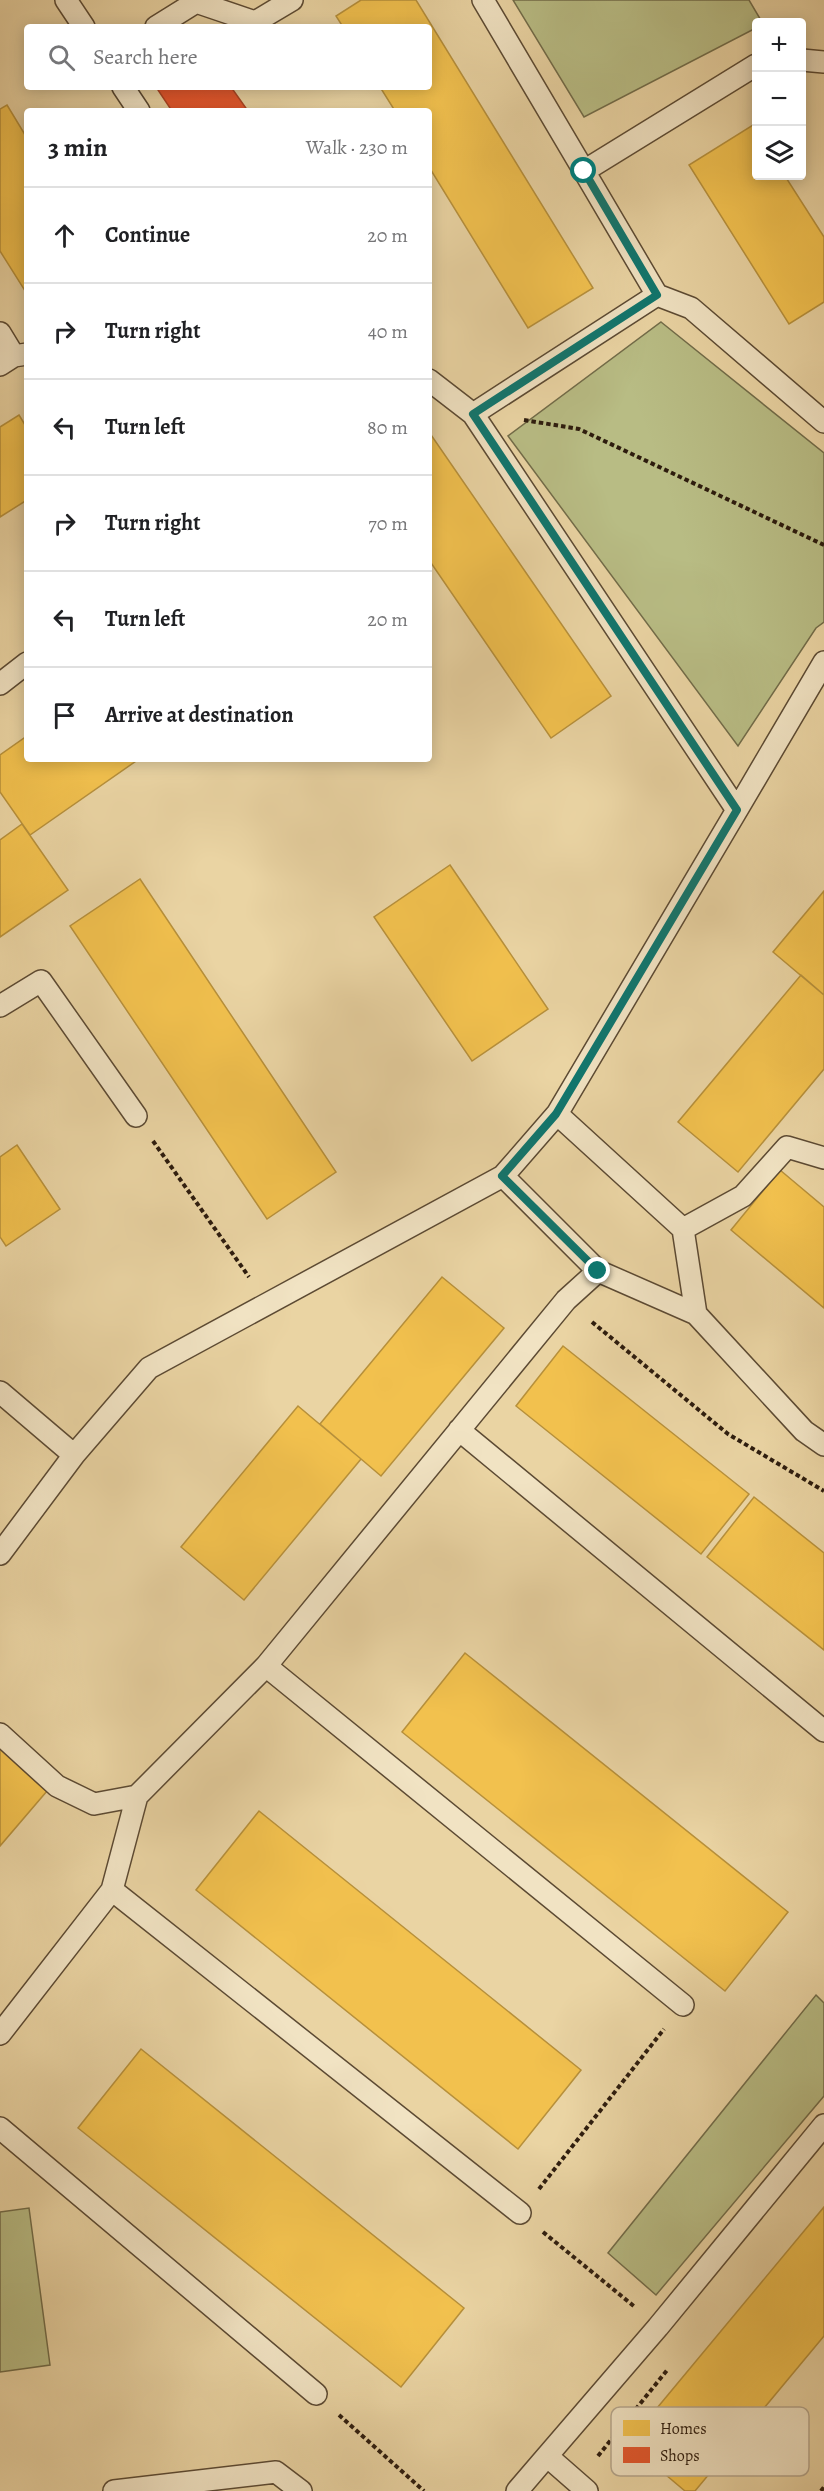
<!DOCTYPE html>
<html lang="en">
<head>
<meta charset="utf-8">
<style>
  :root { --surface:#fff; --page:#f6f6f6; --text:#202124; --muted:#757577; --line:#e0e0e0 }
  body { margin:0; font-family:Alegreya,serif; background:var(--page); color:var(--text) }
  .controls { position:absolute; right:18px; top:18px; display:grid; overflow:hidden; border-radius:6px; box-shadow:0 3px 15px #0003 }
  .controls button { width:54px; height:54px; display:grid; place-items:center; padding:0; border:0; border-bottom:2px solid var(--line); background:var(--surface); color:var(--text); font:30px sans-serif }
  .stop { position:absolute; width:18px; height:18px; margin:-14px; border:4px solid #0f766e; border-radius:50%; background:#fff }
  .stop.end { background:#0f766e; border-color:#fff; box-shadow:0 2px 6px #0008 }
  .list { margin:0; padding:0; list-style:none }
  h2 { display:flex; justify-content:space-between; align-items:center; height:78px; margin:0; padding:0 24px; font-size:26px }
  h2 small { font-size:20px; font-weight:400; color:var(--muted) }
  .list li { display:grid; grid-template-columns:39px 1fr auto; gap:18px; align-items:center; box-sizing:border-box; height:96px; padding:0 24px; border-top:2px solid var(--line) }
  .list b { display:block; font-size:22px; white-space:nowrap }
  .list em { font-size:20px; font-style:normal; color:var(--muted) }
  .icon { flex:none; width:33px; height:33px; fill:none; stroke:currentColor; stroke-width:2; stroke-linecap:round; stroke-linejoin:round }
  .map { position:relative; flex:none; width:824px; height:2491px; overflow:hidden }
  .search { position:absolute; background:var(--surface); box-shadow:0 3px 15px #0003; left:24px; top:24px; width:408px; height:66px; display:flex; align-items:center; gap:15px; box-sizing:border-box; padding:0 21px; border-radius:6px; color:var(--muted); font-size:22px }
  .panel { position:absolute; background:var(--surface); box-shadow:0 3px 15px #0003; left:24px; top:108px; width:408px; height:654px; border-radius:6px }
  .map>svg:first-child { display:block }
</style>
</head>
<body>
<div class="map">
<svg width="824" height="2491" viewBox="0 0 824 2491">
  <rect width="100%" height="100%" fill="#ead4a3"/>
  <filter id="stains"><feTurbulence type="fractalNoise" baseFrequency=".00333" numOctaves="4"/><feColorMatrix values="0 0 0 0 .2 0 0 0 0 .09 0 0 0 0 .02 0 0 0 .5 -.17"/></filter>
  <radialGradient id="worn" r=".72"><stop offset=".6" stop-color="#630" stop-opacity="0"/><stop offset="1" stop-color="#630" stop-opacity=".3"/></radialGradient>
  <path fill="#b8bc84" stroke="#726c49" stroke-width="1.5" d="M513,0H749L762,22H756V28L584,117Z
    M661,322L824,453V622L816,628L738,746L508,436Z
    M816,1995L824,2003V2096L656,2295L608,2253Z
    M29,2208L50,2365L0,2372V2212Z"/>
  <path fill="#f2c14e" stroke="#b7903b" stroke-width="1.5" d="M361,0H416L593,288L528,328L429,167V111H395L380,87H429V27H343L336,16Z
    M7,105L27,138V294L0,251V109Z
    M753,125L756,130V176H785L824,237V302L789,324L689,165Z
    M19,415L27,428V500L0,517V427Z
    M429,432L611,696L551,738L429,560Z
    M27,736V759H139L30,835L0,792V755Z
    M22,824L68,890L0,937V840Z
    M450,865L548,1009L472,1061L374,917Z
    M140,879L336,1172L267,1219L70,926Z
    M824,891V995L773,952Z
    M801,975L824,995V1069L738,1172L678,1122Z
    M17,1145L60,1209L6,1246L0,1237V1157Z
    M780,1170L824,1207V1308L731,1230Z
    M442,1277L504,1328L381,1476L320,1424Z
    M563,1346L749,1494L701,1554L516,1406Z
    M298,1406L361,1459L244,1600L181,1547Z
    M754,1497L824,1553V1650L707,1557Z
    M465,1653L788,1912L725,1991L402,1732Z
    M0,1738L53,1784L0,1846Z
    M259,1811L581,2070L518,2149L196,1890Z
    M141,2049L464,2308L401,2387L78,2128Z
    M824,2207V2336L695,2491H685L628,2443Z"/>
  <path fill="#e4572e" stroke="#ad4524" stroke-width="1.5" d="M156,87H231L248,111H172Z"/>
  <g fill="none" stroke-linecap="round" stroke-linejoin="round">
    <defs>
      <path id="lane" d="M66,0L84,27
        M483,0L584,171
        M156,27L196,2L255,22L292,0
        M802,60L824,62
        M123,87L139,111
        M657,295L584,171L756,65
        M0,333L14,356
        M0,365L14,356L27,354
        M429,380L473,414L737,810L824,662
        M473,414L657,295L691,308L824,422
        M0,684L27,663
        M0,1006L41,981L136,1116
        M503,1176L598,1271L696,1314L683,1229L557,1114
        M683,1229L743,1196L787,1147L824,1158
        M696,1314L804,1431L824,1445
        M0,1392L74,1455
        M459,1430L824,1731
        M0,1554L74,1455L149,1368L503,1176L557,1114L737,810
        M266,1666L683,2005
        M0,1734L57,1786L94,1804L137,1796
        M112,1890L137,1796L266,1666L566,1300L598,1271
        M0,2034L112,1890L520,2213
        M0,2128L316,2394
        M114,2491L276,2472L301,2491
        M517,2491L547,2456
        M587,2491L547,2456L658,2327L824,2125"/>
    </defs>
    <use href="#lane" stroke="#5c4a33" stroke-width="24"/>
    <path stroke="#2d1c0e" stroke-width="4" stroke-dasharray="4.5 3" stroke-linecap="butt" d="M524,420L579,429L824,545
      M153,1141L249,1277
      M592,1322L728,1434L824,1491
      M539,2189L664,2029
      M543,2232L635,2307
      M339,2415L424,2491
      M598,2456L668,2369
      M821,2491L824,2487"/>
    <use href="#lane" stroke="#f1e3c3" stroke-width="21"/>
  </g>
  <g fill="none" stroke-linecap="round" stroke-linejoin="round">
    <path stroke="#0f766e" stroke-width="8" d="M584,171L657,295L473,414L737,810L556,1114L502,1176L598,1271"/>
  </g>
  <rect x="611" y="2407" width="198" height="69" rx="9" fill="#f1e3c3" stroke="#b6a78d" stroke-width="1.5"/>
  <rect x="623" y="2420" width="27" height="16" fill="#f2c14e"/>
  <rect x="623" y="2447" width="27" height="16" fill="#e4572e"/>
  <g font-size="16" fill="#2d1c0e">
    <text x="660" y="2434">Homes</text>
    <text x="660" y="2461">Shops</text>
  </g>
  <rect width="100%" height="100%" filter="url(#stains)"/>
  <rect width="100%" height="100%" fill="url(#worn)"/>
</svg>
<div class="controls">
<button>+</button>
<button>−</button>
<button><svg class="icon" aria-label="layers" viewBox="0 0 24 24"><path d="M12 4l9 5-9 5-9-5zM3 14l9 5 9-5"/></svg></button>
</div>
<div class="stop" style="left:584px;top:171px"></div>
<div class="stop end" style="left:598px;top:1271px"></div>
<div class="search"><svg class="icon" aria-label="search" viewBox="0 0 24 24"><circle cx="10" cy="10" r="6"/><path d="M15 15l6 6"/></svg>Search here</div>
<section class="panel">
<h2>3 min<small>Walk · 230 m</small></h2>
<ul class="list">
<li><svg class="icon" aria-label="ahead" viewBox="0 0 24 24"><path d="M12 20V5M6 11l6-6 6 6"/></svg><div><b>Continue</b></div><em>20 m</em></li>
<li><svg class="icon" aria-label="right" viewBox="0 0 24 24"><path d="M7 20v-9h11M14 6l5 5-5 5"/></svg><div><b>Turn right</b></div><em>40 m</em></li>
<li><svg class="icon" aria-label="left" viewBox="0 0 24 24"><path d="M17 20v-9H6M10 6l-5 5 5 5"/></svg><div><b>Turn left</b></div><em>80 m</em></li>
<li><svg class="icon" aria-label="right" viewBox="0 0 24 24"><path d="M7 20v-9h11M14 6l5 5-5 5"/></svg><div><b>Turn right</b></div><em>70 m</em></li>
<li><svg class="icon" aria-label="left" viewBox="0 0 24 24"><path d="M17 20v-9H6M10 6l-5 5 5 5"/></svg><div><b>Turn left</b></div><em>20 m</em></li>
<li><svg class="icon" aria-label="arrive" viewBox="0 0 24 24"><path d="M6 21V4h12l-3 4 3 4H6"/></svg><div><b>Arrive at destination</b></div></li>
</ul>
</section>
</div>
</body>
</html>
